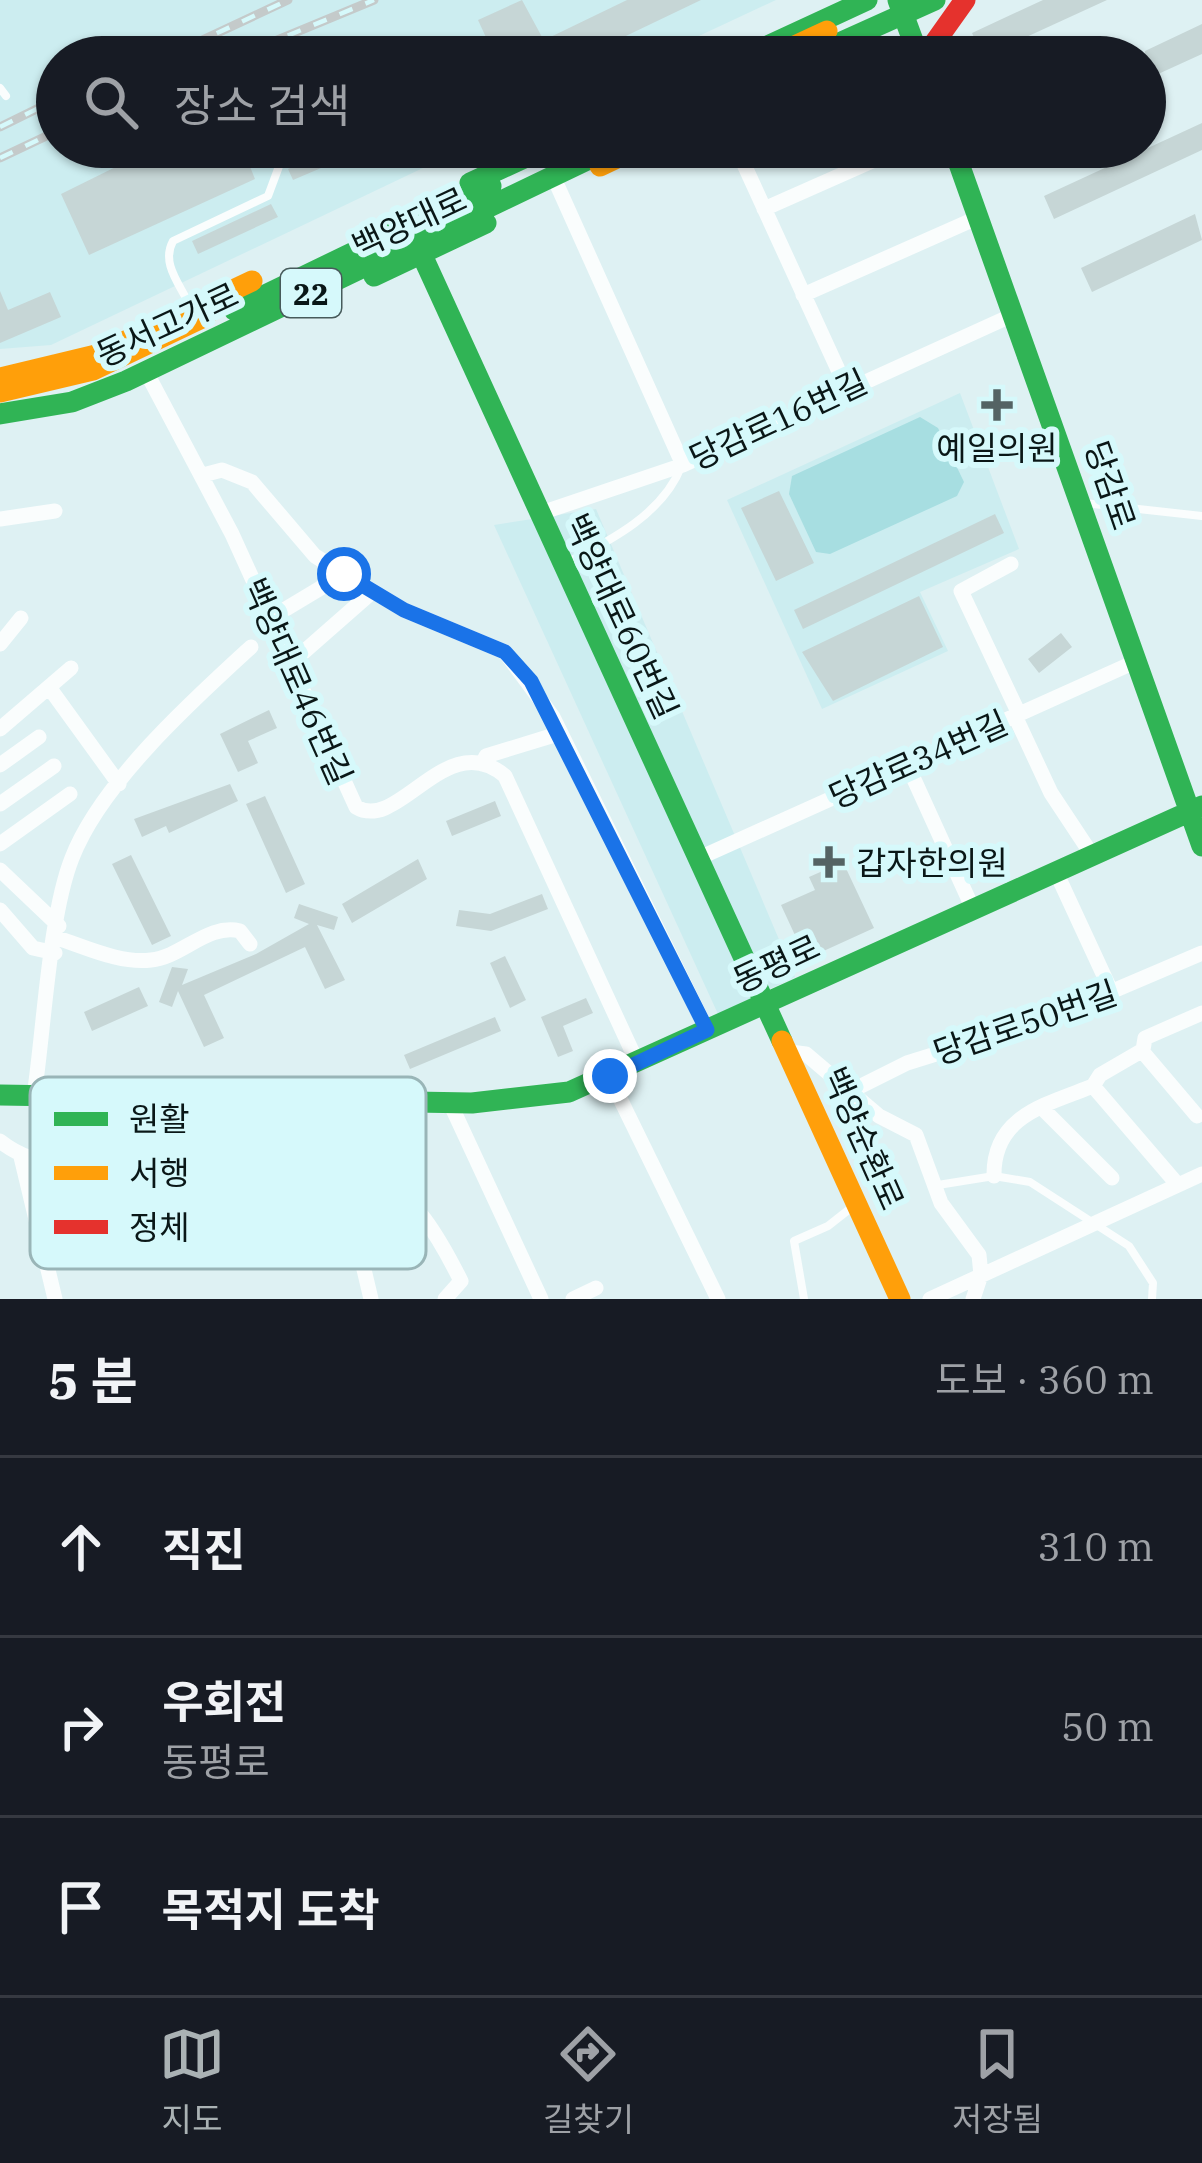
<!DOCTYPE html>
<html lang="ko">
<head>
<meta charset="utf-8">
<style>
  :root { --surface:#171b24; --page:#242831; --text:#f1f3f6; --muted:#9ea1a6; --line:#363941; --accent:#aab2b4 }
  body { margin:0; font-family:"IBM Plex Serif","Noto Sans KR",serif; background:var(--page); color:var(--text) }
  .stop { position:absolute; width:36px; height:36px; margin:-27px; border:9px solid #1a73e8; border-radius:50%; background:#fff }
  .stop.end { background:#1a73e8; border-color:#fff; box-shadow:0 3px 12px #0008 }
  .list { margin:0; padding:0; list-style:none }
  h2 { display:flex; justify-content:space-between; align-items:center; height:156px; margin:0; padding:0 48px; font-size:51px }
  h2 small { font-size:39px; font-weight:400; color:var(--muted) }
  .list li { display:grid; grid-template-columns:78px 1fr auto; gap:36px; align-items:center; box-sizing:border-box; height:180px; padding:0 48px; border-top:3px solid var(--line) }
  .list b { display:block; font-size:45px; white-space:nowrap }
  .list p { margin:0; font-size:39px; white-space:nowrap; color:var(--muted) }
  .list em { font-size:39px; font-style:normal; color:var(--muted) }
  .icon { flex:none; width:66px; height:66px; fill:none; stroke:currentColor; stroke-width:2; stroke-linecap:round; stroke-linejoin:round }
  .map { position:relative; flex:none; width:1202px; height:1299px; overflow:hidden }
  .search { position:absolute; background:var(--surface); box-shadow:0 3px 9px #0004; left:36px; right:36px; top:36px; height:132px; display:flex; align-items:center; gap:30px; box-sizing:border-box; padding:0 42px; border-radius:66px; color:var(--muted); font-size:45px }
  .sheet { height:696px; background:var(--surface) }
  nav { display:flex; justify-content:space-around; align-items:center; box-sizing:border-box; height:168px; border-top:3px solid var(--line); background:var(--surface); font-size:33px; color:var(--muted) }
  nav a { display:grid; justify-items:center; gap:6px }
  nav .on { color:var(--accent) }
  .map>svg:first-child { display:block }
</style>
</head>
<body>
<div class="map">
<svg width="1202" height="1299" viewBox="0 0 1202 1299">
  <rect width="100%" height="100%" fill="#def1f3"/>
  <path fill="#ccedf0" d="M0,0H776L654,57H57V147H467L51,345L0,349Z
    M960,393L1019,549L920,592L948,651L822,709L727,500Z
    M596,509L795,977L718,1014L494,525Z"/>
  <path fill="#a7dee1" d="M920,417L938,428L964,482L957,496L830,554L816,552L789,494L792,476Z"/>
  <path fill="#c6d6d6" d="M522,0L542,37L495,57L478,20Z
    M627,0H701L582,57H544L538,43Z
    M1043,0H1107L983,57L972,33Z
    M1202,24V54L1145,80V51Z
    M1202,123V150L1054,219L1044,196Z
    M156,147H242L255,179L89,255L61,194Z
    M314,147H346L349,156L293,180L288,169L302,163L300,158Z
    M271,204L278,217L198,254L192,241Z
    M1195,214L1202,240L1092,292L1081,268Z
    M0,291L8,310L50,292L61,317L0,343Z
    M779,491L814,563L776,581L741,508Z
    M995,514L1004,533L803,629L794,610Z
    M919,596L943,647L833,701L802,652Z
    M1061,633L1072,647L1039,673L1028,659Z
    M269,710L277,728L248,741L258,763L238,772L220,734Z
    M230,784L238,801L169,833L166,826L142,837L134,819Z
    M265,796L305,884L286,893L246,804Z
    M495,801L501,816L452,836L446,821Z
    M131,855L171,936L152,945L112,864Z
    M418,859L427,879L352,923L342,904Z
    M843,862L874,928L806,959L781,905L815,890L809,877Z
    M542,894L548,909L491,931L456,926L459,910L490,914Z
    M299,904L338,917L334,930L317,925L345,980L325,989L305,947L204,995L224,1038L204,1047L178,991L172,1007L159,1002L172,967L188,969L182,985L256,954L309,924L294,918Z
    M505,956L526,1000L510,1008L490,963Z
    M139,987L148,1006L92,1031L84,1012Z
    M586,998L593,1013L563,1026L573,1051L558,1057L541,1017Z
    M495,1017L501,1031L410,1069L404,1055Z"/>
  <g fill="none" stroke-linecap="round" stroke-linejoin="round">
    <path stroke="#fafdfd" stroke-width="8" d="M0,88L6,96
      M354,147L360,161L390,147
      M189,304C179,283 161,263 173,241L268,196L281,161L303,147
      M1084,503L1202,516
      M568,562C612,540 663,513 681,467
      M186,1171L369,1173
      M938,1185L994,1176L1030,1182L1129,1246L1153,1283L1152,1299
      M199,1221L359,1222
      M804,1299L794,1241L828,1226L856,1204"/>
    <path stroke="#fafdfd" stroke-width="15" d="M736,147L846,387
      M558,187L683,465
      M764,209L904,147
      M803,295L979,217
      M151,381L232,534L356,807C399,833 446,726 505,776L637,1062
      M203,475L222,470L252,482L315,556L404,610L505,652L553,717L707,1030
      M538,514L683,465L1015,314
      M0,519L55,511
      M1011,564L961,591L1019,714
      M269,619L344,574
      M0,644L21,618
      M290,664L372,592
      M51,690L119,784
      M1015,716L1051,793L1092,855
      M0,729L71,668
      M482,764L486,756L561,733
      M907,764L973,909
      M0,765L39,737
      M0,804L54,766
      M0,844L70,794
      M699,858L1137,661
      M0,870L59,926
      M1056,872L1112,993
      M0,910L33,948L55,953
      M57,938C86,947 120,964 151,960C182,957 208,923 240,931L250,944
      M1142,1051L1197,1116
      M790,1052L806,1054L879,1116L916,1135L941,1203L979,1255L981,1275L973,1299
      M609,1076L718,1299
      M1093,1086L1100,1075L1143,1050L1145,1038L1202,1013
      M849,1092L907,1063L1045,1020L1202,953
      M34,1096C44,1030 49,916 72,858C101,783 192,701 251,647
      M450,1103L541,1299
      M1043,1109L1112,1178
      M0,1141C54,1184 126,1157 178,1126L180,1097
      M21,1157L55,1299
      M994,1176C993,1116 1045,1105 1093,1086L1178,1185
      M370,1177C412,1186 443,1245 461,1281L445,1299
      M371,1299L357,1240L370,1177L373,1102
      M573,1299L596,1288
      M930,1299L1202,1174"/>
    <path stroke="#30b455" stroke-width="21" d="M898,0L919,57
      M835,55L878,50L894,57
      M744,57L867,0
      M808,57L935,0
      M953,147L1202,846
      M470,183L548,147
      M411,231L782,1041
      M374,276L486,223
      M234,310L491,186
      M0,414L72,402L126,381L614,147
      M0,1095L472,1103L569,1092L1202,806"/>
    <path stroke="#ff9f0a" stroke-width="21" d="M771,57L827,31
      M600,166L640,147
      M0,378L96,355L252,281
      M0,392L93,370L206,316
      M782,1041L900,1299"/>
    <path stroke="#e5322d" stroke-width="21" d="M932,57L933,45L965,0"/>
    <defs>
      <path id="rail" d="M166,57L288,0
        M236,57L374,0
        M0,127L57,99
        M0,158L57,131"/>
    </defs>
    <use href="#rail" stroke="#c4caca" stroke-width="9"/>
    <use href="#rail" stroke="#d6f9fb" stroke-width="4.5" stroke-dasharray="14" stroke-linecap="butt"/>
  </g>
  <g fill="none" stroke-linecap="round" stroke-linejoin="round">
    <path stroke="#1a73e8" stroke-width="15" d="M344,574L404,610L505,652L531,681L707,1030L610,1076"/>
  </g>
  <g fill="#546364" stroke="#d6f9fb" stroke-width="4.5">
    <path d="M991 387h12v12h12v12h-12v12h-12v-12h-12v-12h12z"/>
    <path d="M823 844h12v12h12v12h-12v12h-12v-12h-12v-12h12z"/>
  </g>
  <g text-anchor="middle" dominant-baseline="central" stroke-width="12" stroke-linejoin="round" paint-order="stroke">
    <rect fill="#d6f9fb" stroke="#475b5b" stroke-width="3" x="281" y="269" width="60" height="48" rx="9"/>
    <g font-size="30" font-weight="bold" fill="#0a1717">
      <text x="311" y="293">22</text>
    </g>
    <g font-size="33" fill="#0a1717" stroke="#d6f9fb">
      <text transform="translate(409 222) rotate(-25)">백양대로</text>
      <text transform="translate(167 324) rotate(-25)">동서고가로</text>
      <text transform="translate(778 419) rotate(-25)">당감로16번길</text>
      <text transform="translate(1111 485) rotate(71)">당감로</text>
      <text transform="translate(622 616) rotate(65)">백양대로60번길</text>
      <text transform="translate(298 681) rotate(66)">백양대로46번길</text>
      <text transform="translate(918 759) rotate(-24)">당감로34번길</text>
      <text transform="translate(776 963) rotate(-25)">동평로</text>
      <text transform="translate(1025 1022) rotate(-19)">당감로50번길</text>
      <text transform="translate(864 1138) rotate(66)">백양순환로</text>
    </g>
    <g font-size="33" fill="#0a1717" stroke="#d6f9fb">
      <text x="997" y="447">예일의원</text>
      <text x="856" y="862" text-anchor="start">갑자한의원</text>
    </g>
  </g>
  <rect x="30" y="1077" width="396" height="192" rx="18" fill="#d6f9fb" stroke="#99b5b7" stroke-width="3"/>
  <rect x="54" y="1112" width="54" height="14" fill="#30b455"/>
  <rect x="54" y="1166" width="54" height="14" fill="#ff9f0a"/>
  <rect x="54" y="1220" width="54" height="14" fill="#e5322d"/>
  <g font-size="33" fill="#0a1717">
    <text x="129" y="1131">원활</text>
    <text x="129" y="1185">서행</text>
    <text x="129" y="1239">정체</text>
  </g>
</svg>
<div class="stop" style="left:344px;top:574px"></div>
<div class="stop end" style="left:610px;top:1076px"></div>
<div class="search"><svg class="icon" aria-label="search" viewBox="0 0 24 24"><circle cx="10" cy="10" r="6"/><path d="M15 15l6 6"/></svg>장소 검색</div>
</div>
<section class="sheet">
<h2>5 분<small>도보 · 360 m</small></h2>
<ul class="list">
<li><svg class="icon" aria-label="ahead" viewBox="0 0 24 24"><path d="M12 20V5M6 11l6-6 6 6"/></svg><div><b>직진</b></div><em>310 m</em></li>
<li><svg class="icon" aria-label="right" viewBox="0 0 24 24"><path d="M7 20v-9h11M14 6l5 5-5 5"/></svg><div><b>우회전</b><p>동평로</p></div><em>50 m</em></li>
<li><svg class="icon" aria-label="arrive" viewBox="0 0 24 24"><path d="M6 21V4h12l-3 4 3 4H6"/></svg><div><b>목적지 도착</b></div></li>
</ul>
</section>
<nav>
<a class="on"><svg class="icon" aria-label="map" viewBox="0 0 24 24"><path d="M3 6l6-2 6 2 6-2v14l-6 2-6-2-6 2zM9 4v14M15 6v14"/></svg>지도</a>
<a><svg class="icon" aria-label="directions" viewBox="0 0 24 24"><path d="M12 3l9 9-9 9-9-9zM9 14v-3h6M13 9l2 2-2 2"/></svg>길찾기</a>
<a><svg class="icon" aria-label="saved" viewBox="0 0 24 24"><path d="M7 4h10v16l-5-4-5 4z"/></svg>저장됨</a>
</nav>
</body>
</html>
